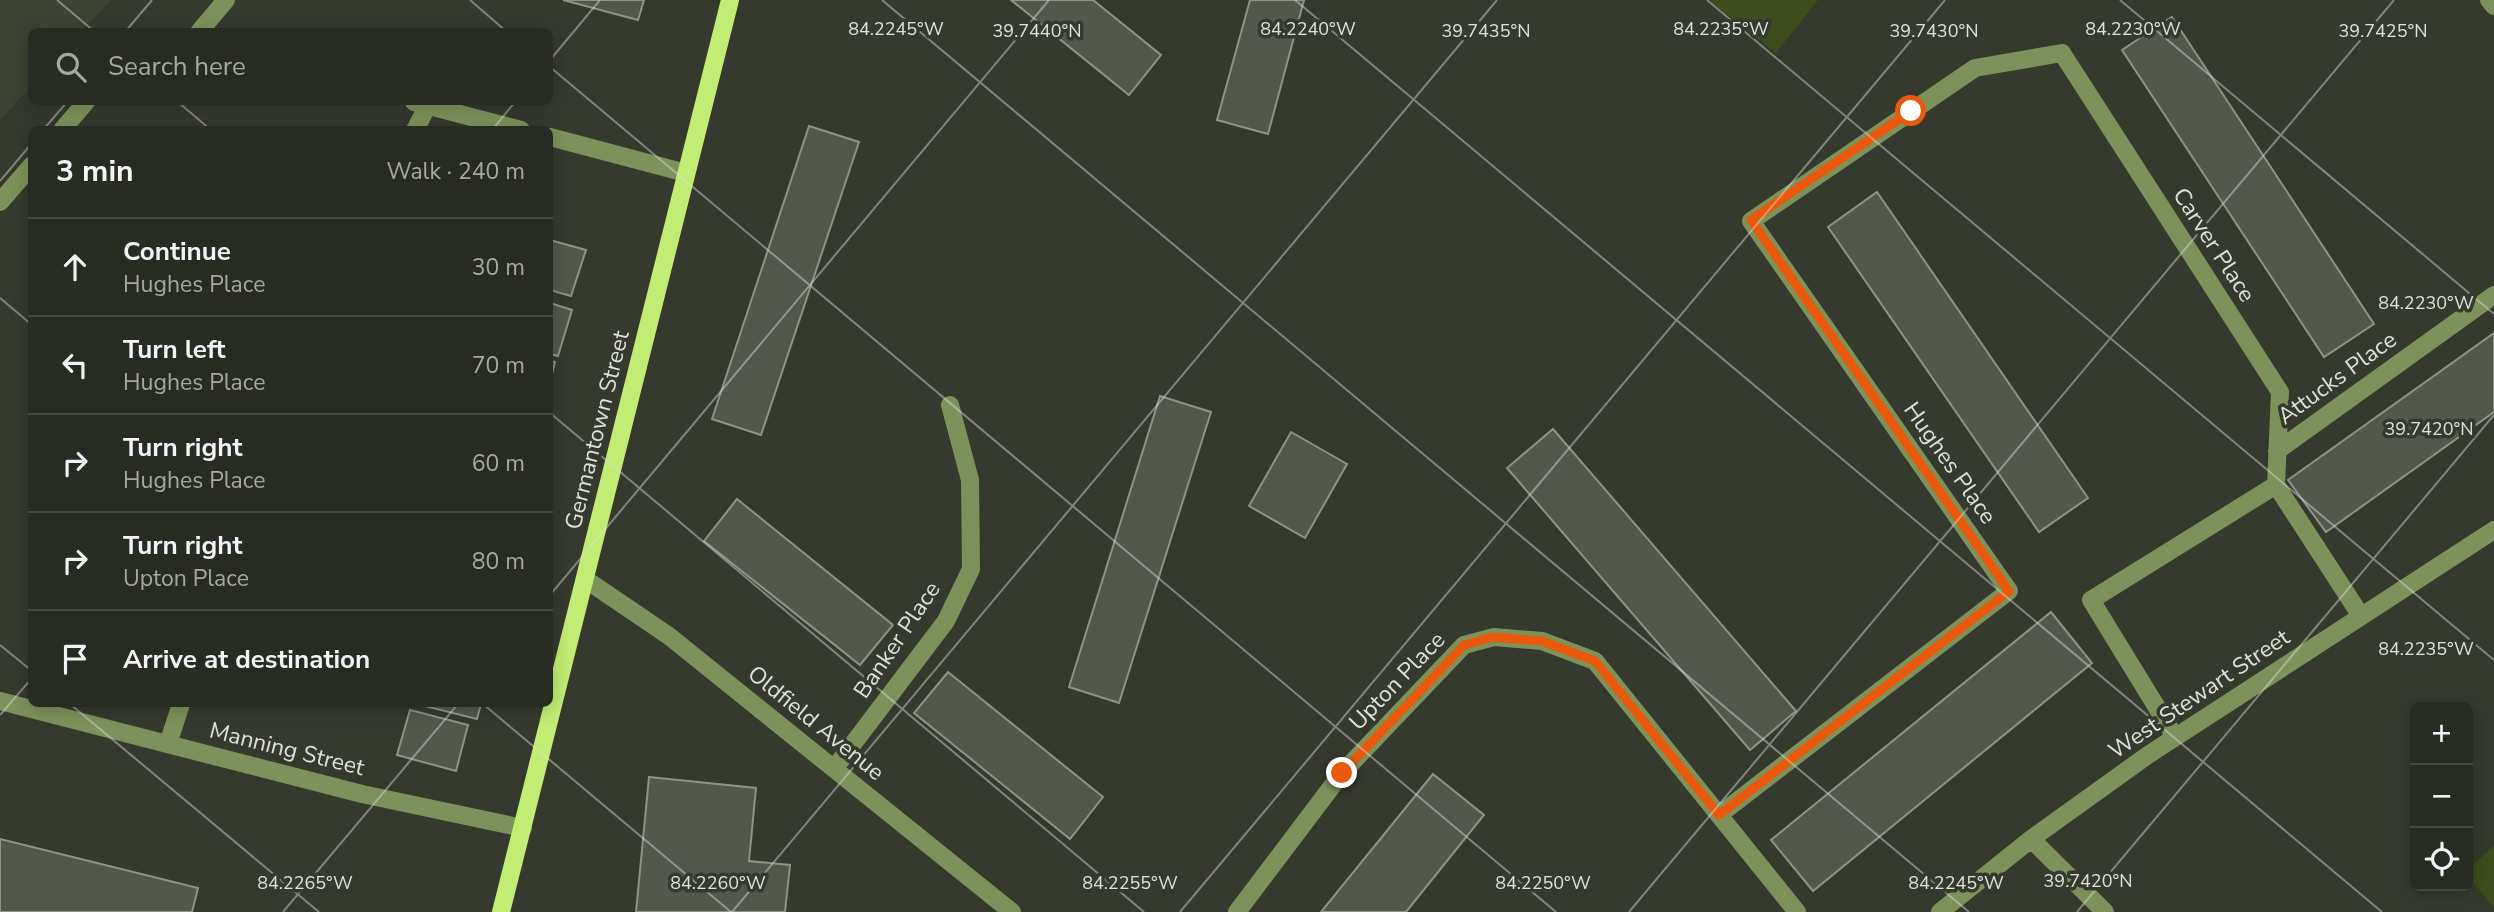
<!DOCTYPE html>
<html lang="en">
<head>
<meta charset="utf-8">
<style>
  :root { --surface:#282b22; --page:#30332a; --text:#f1f3f6; --muted:#a5a7a5; --line:#444740 }
  body { margin:0; font-family:"Nunito Sans",sans-serif; background:var(--page); color:var(--text) }
  .controls { position:absolute; right:21px; bottom:21px; display:grid; overflow:hidden; border-radius:10px; box-shadow:0 4px 18px #0003 }
  .controls button { width:63px; height:63px; display:grid; place-items:center; padding:0; border:0; border-bottom:2px solid var(--line); background:var(--surface); color:var(--text); font:35px sans-serif }
  .stop { position:absolute; width:21px; height:21px; margin:-16px; border:5px solid #ea580c; border-radius:50%; background:#fff }
  .stop.end { background:#ea580c; border-color:#fff; box-shadow:0 2px 7px #0008 }
  .list { margin:0; padding:0; list-style:none }
  h2 { display:flex; justify-content:space-between; align-items:center; height:91px; margin:0; padding:0 28px; font-size:30px }
  h2 small { font-size:23px; font-weight:400; color:var(--muted) }
  .list li { display:grid; grid-template-columns:46px 1fr auto; gap:21px; align-items:center; box-sizing:border-box; height:98px; padding:0 28px; border-top:2px solid var(--line) }
  .list b { display:block; font-size:26px; white-space:nowrap }
  .list p { margin:0; font-size:23px; white-space:nowrap; color:var(--muted) }
  .list em { font-size:23px; font-style:normal; color:var(--muted) }
  .icon { flex:none; width:38px; height:38px; fill:none; stroke:currentColor; stroke-width:2; stroke-linecap:round; stroke-linejoin:round }
  .map { position:relative; flex:none; width:2494px; height:912px; overflow:hidden }
  .search { position:absolute; background:var(--surface); box-shadow:0 4px 18px #0003; left:28px; top:28px; width:525px; height:77px; display:flex; align-items:center; gap:18px; box-sizing:border-box; padding:0 24px; border-radius:10px; color:var(--muted); font-size:26px }
  .panel { position:absolute; background:var(--surface); box-shadow:0 4px 18px #0003; left:28px; top:126px; width:525px; height:581px; border-radius:10px }
  .map>svg:first-child { display:block }
</style>
</head>
<body>
<div class="map">
<svg width="2494" height="912" viewBox="0 0 2494 912">
  <rect width="100%" height="100%" fill="#35392e"/>
  <path fill="#3d4433" d="M0,0H111L82,31L32,32L31,86L0,120Z"/>
  <path fill="#3d4d1b" d="M1709,0H1818L1776,53Z
    M2494,846V907L2468,877V869Z"/>
  <path fill="#53584c" stroke="#8e9386" stroke-width="2" d="M563,0H644L638,20Z
    M1011,0H1093L1161,55L1129,95Z
    M1250,0H1304L1268,134L1217,120Z
    M2172,17L2374,324L2324,357L2122,50Z
    M809,126L859,142L761,435L712,419Z
    M1877,192L2088,498L2039,532L1828,227Z
    M550,240L586,250L571,296L550,290Z
    M550,303L572,310L558,356L550,354Z
    M2494,333V412L2326,532L2288,480Z
    M550,360L555,362L550,382Z
    M1160,396L1211,412L1119,703L1069,687Z
    M1553,429L1796,711L1750,750L1507,468Z
    M1291,432L1347,464L1305,538L1249,506Z
    M737,499L893,625L860,665L704,541Z
    M2051,612L2092,663L1813,891L1771,840Z
    M948,672L1103,797L1070,839L914,713Z
    M417,704H481L477,719Z
    M410,710L468,725L456,771L397,755Z
    M1433,774L1484,815L1406,912H1321Z
    M649,777L756,788L749,861L790,865L785,912H636Z
    M0,839L198,888L192,912H0Z"/>
  <g fill="none" stroke-linecap="round" stroke-linejoin="round">
    <path stroke="#7d925a" stroke-width="18" d="M2489,0L2494,6
      M199,32L226,0
      M414,102L521,130
      M62,130L86,102
      M415,130L428,105
      M550,137L686,173
      M0,202L32,165
      M2277,451L2494,295
      M585,579L669,636L1012,912
      M0,701L362,794L523,828
      M2175,737L2091,600L2276,485
      M168,744L181,704
      M834,769L946,621L971,569L970,480L950,405
      M1719,815L2009,591L1751,221L1975,68L2062,53L2280,392L2276,485L2361,616
      M2031,839L2105,912
      M1237,912L1342,773L1464,645L1494,637L1542,641L1595,661L1797,912
      M1940,912L2031,839L2148,755L2494,530"/>
    <path stroke="#c2ec74" stroke-width="18" d="M501,912L730,0"/>
  </g>
  <g fill="none" stroke-linecap="round" stroke-linejoin="round">
    <path stroke="#ea580c" stroke-width="9" d="M1342,773L1464,645L1493,637L1542,641L1595,661L1719,815L2009,591L1751,220L1911,111"/>
  </g>
  <path fill="none" stroke="#dee1da" stroke-width="2" stroke-opacity="0.45" d="M57,0L95,32M470,0L507,32M882,0L1969,912M1295,0L2382,912M1707,0L2494,660M2120,0L2494,314M125,32L152,0M550,60L600,0M550,67L1556,912M178,102L211,130M43,130L67,102M492,130L515,102M0,181L32,143M0,298L32,325M550,413L1144,912M550,595L1049,0M0,645L32,671M70,704L319,912M483,704L731,912M0,715L32,678M283,912L458,704M732,912L1497,0M1180,912L1945,0M1629,912L2394,0M2077,912L2494,415"/>
  <g text-anchor="middle" dominant-baseline="central" stroke-width="7" stroke-linejoin="round" paint-order="stroke">
    <g font-size="23" fill="#dee1da" stroke="#35392e">
      <text transform="translate(2214 245) rotate(57)">Carver Place</text>
      <text transform="translate(2337 378) rotate(-36)">Attucks Place</text>
      <text transform="translate(597 430) rotate(-76)">Germantown Street</text>
      <text transform="translate(1950 463) rotate(55)">Hughes Place</text>
      <text transform="translate(897 640) rotate(-56)">Banker Place</text>
      <text transform="translate(1397 681) rotate(-46)">Upton Place</text>
      <text transform="translate(2199 694) rotate(-34)">West Stewart Street</text>
      <text transform="translate(816 723) rotate(39)">Oldfield Avenue</text>
      <text transform="translate(287 749) rotate(14)">Manning Street</text>
    </g>
  </g>
  <g font-size="18" text-anchor="middle" fill="#dee1da" stroke="#35392e" stroke-width="7" stroke-linejoin="round" paint-order="stroke">
    <text x="1721" y="35">84.2235°W</text>
    <text x="2133" y="35">84.2230°W</text>
    <text x="896" y="35">84.2245°W</text>
    <text x="1308" y="35">84.2240°W</text>
    <text x="1037" y="37">39.7440°N</text>
    <text x="1486" y="37">39.7435°N</text>
    <text x="1934" y="37">39.7430°N</text>
    <text x="2383" y="37">39.7425°N</text>
    <text x="2426" y="309">84.2230°W</text>
    <text x="2429" y="435">39.7420°N</text>
    <text x="2426" y="655">84.2235°W</text>
    <text x="2088" y="887">39.7420°N</text>
    <text x="305" y="889">84.2265°W</text>
    <text x="718" y="889">84.2260°W</text>
    <text x="1130" y="889">84.2255°W</text>
    <text x="1543" y="889">84.2250°W</text>
    <text x="1956" y="889">84.2245°W</text>
  </g>
</svg>
<div class="controls">
<button>+</button>
<button>−</button>
<button><svg class="icon" aria-label="locate" viewBox="0 0 24 24"><circle cx="12" cy="12" r="6"/><path d="M12 2v4M12 18v4M2 12h4M18 12h4"/></svg></button>
</div>
<div class="stop" style="left:1911px;top:111px"></div>
<div class="stop end" style="left:1342px;top:773px"></div>
<div class="search"><svg class="icon" aria-label="search" viewBox="0 0 24 24"><circle cx="10" cy="10" r="6"/><path d="M15 15l6 6"/></svg>Search here</div>
<section class="panel">
<h2>3 min<small>Walk · 240 m</small></h2>
<ul class="list">
<li><svg class="icon" aria-label="ahead" viewBox="0 0 24 24"><path d="M12 20V5M6 11l6-6 6 6"/></svg><div><b>Continue</b><p>Hughes Place</p></div><em>30 m</em></li>
<li><svg class="icon" aria-label="left" viewBox="0 0 24 24"><path d="M17 20v-9H6M10 6l-5 5 5 5"/></svg><div><b>Turn left</b><p>Hughes Place</p></div><em>70 m</em></li>
<li><svg class="icon" aria-label="right" viewBox="0 0 24 24"><path d="M7 20v-9h11M14 6l5 5-5 5"/></svg><div><b>Turn right</b><p>Hughes Place</p></div><em>60 m</em></li>
<li><svg class="icon" aria-label="right" viewBox="0 0 24 24"><path d="M7 20v-9h11M14 6l5 5-5 5"/></svg><div><b>Turn right</b><p>Upton Place</p></div><em>80 m</em></li>
<li><svg class="icon" aria-label="arrive" viewBox="0 0 24 24"><path d="M6 21V4h12l-3 4 3 4H6"/></svg><div><b>Arrive at destination</b></div></li>
</ul>
</section>
</div>
</body>
</html>
